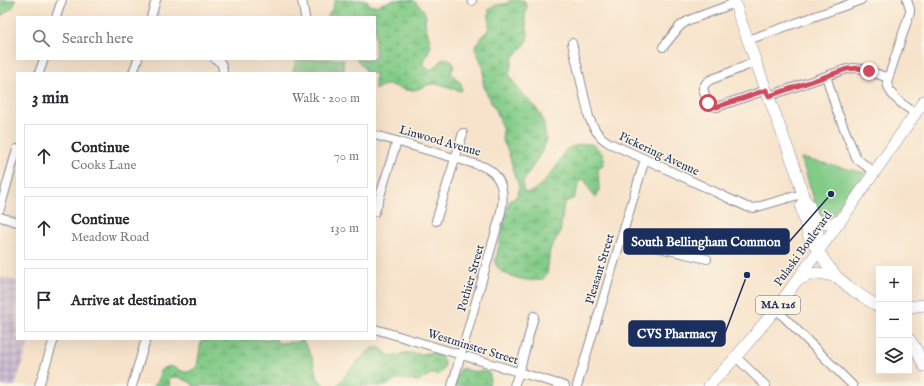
<!DOCTYPE html>
<html lang="en">
<head>
<meta charset="utf-8">
<style>
  :root { --surface:#fff; --page:#f7f7f7; --text:#2b2b33; --muted:#7c7c81; --line:#e1e1e2 }
  body { margin:0; font-family:"IM FELL English",serif; background:var(--page); color:var(--text) }
  .controls { position:absolute; right:12px; bottom:12px; display:grid; overflow:hidden; border-radius:0px; box-shadow:0 4px 16px #0002 }
  .controls button { width:36px; height:36px; display:grid; place-items:center; padding:0; border:0; border-bottom:1px solid var(--line); background:var(--surface); color:var(--text); font:20px sans-serif }
  .stop { position:absolute; width:12px; height:12px; margin:-9px; border:3px solid #d1495b; border-radius:50%; background:#fff }
  .stop.end { background:#d1495b; border-color:#fff; box-shadow:0 1px 4px #0008 }
  .list { margin:0; padding:0; list-style:none }
  h2 { display:flex; justify-content:space-between; align-items:center; height:52px; margin:0; padding:0 16px; font-size:17px }
  h2 small { font-size:13px; font-weight:400; color:var(--muted) }
  .list li { display:grid; grid-template-columns:26px 1fr auto; gap:12px; align-items:center; box-sizing:border-box; height:64px; margin:0 8px 8px; padding:0 8px; border:1px solid var(--line); border-radius:0px }
  .list b { display:block; font-size:15px; white-space:nowrap }
  .list p { margin:0; font-size:13px; white-space:nowrap; color:var(--muted) }
  .list em { font-size:13px; font-style:normal; color:var(--muted) }
  .icon { flex:none; width:22px; height:22px; fill:none; stroke:currentColor; stroke-width:2; stroke-linecap:round; stroke-linejoin:round }
  .map { position:relative; flex:none; width:924px; height:386px; overflow:hidden }
  .search { position:absolute; background:var(--surface); box-shadow:0 4px 16px #0002; left:16px; top:16px; width:360px; height:44px; display:flex; align-items:center; gap:10px; box-sizing:border-box; padding:0 14px; border-radius:0px; color:var(--muted); font-size:15px }
  .panel { position:absolute; background:var(--surface); box-shadow:0 4px 16px #0002; left:16px; top:72px; width:360px; height:268px; border-radius:0px }
  .map>svg:first-child { display:block }
</style>
</head>
<body>
<div class="map">
<svg width="924" height="386" viewBox="0 0 924 386">
  <defs>
    <pattern id="industrial-grid" width="8" height="8" patternUnits="userSpaceOnUse"><rect width="8" height="8" fill="#cebed2"/><path d="M0 4h8M4 0v8" fill="none" stroke="#a69bae"/></pattern>
    <pattern id="wetland-marsh" width="20" height="14" patternUnits="userSpaceOnUse"><rect width="20" height="14" fill="#83cc88"/><path d="M1 5h8M5 5V1M11 12h8M15 12V8" fill="none" stroke="#6aa672"/></pattern>
  </defs>
  <rect width="100%" height="100%" fill="#fcf5e5"/>
  <filter id="ink" filterUnits="userSpaceOnUse"><feTurbulence type="fractalNoise" baseFrequency=".025" numOctaves="2"/><feDisplacementMap in="SourceGraphic" scale="8" xChannelSelector="R" yChannelSelector="G"/><feConvolveMatrix kernelMatrix="1 2 1 2 8 2 1 2 1" color-interpolation-filters="sRGB"/></filter>
  <filter id="wash" filterUnits="userSpaceOnUse"><feTurbulence type="fractalNoise" baseFrequency=".012" numOctaves="4" result="noise"/><feDisplacementMap in="SourceGraphic" scale="16" xChannelSelector="R" yChannelSelector="G"/><feGaussianBlur stdDeviation="0.9" result="paint"/><feColorMatrix in="noise" values="0 0 0 0 0 0 0 0 0 0 0 0 0 0 0 0 0 1.4 0 .05"/><feComposite in="paint" operator="in"/></filter>
  <g filter="url(#wash)">
    <rect width="100%" height="100%" fill="#f7e3cb"/>
    <path fill="url(#industrial-grid)" d="M0,277L17,281V339H30L15,386H0Z"/>
    <path fill="#83cc88" stroke="#4f7e73" d="M801,158L865,173L831,217L824,218L819,215Z"/>
    <path fill="url(#wetland-marsh)" stroke="#4f7e73" d="M0,0H16L13,7L0,17Z
      M335,0H367L370,5L376,6L392,0H413L423,9L426,16L425,24L431,44L430,48L424,61V66L430,70L438,65L442,59L447,58L452,61L454,66L451,73L461,83L462,89L461,91C452,89 445,84 437,84C426,83 422,89 413,90C398,92 391,78 375,90V73H366L365,69L356,59H375V17H327L332,9Z
      M511,0H524L527,6L525,17L528,34L527,42L513,58L509,74L513,82L523,95L533,104L541,115L544,125L546,140L542,151L523,182V191L528,193C539,189 555,171 560,160C562,158 562,154 564,152C566,148 571,147 575,146C585,143 592,141 600,151C604,155 605,160 603,165L599,167L598,169L599,190L597,196H593L585,180L583,179L581,180L574,198L564,203L560,233L550,249L547,274L542,280C530,282 511,278 501,271C498,269 497,266 495,263L508,205L511,200L516,197L517,195L519,190L518,183L514,174L509,153L502,139L503,132L499,117L485,90L483,82L484,69L475,48L476,44L485,34L489,28V9L496,5L506,4Z
      M297,59H344L343,65L345,73H292Z
      M203,339H276L277,342L280,343L296,342L300,340H302L304,342L312,357L317,377L324,386H193L192,383L178,377H170L169,380L170,386H153L158,381L160,371C172,360 178,373 188,372C191,371 194,369 197,367L201,342Z
      M372,348H380C383,350 386,354 390,356C396,358 400,353 404,353C408,352 413,354 417,354C428,354 439,348 444,362C446,368 442,371 438,375L431,374L418,381L398,379L394,380L386,386H337L353,366Z
      M462,368C466,369 468,371 472,371C485,373 493,366 489,386H453L460,370Z"/>
  </g>
  <g filter="url(#ink)">
    <g fill="none" stroke-linecap="round" stroke-linejoin="round">
      <defs>
        <path id="minor" d="M302,0L305,17
          M472,0V1
          M907,0L910,9V12L887,82C889,97 904,105 915,113
          M56,17L62,0
          M151,17L156,0
          M748,40L861,0
          M572,43L589,117L592,124L596,131L602,138L609,143L645,159L747,207L754,208L802,194
          M663,47L680,26L689,20L735,3
          M215,59C222,62 223,66 223,73
          M756,62L710,80L706,83L703,88C706,97 706,106 717,107L766,90
          M39,73L44,59
          M133,73L138,59
          M826,76L837,111L855,155L857,159L874,172
          M769,96L826,76L847,69L854,68L864,69L888,78
          M375,135L482,166C487,168 492,171 495,175C506,187 503,206 499,220L452,386
          M0,209L17,149
          M375,212L397,141
          M0,217L17,222
          M436,221L463,133
          M622,239L707,259
          M776,309L853,386
          M375,329L565,386
          M736,357L766,386
          M39,386L54,339
          M132,386L146,339
          M514,386L519,373L534,316
          M577,386L645,159"/>
        <path id="major" d="M734,0L739,16L796,171L804,199L801,207L809,237L826,263L837,277L854,291L879,307
          M804,199L809,205L818,234V250
          M813,217C823,226 829,225 841,220
          M798,280C817,271 817,272 837,277
          M909,307L924,305
          M909,339L916,349L924,366
          M709,386L736,357L776,309L841,220L924,101"/>
      </defs>
      <use href="#minor" stroke="#898994" stroke-width="10"/>
      <use href="#major" stroke="#898994" stroke-width="12"/>
      <use href="#minor" stroke="#fff" stroke-width="8"/>
      <use href="#major" stroke="#fff" stroke-width="11"/>
    </g>
  </g>
  <g fill="none" stroke-linecap="round" stroke-linejoin="round" filter="url(#ink)">
    <path stroke="#d1495b" stroke-width="5" d="M708,103L712,106L717,107L766,90L769,96L847,69L859,68L869,71"/>
  </g>
  <g text-anchor="middle" dominant-baseline="central" stroke-width="3" stroke-linejoin="round" paint-order="stroke">
    <rect fill="#fcf5e5" stroke="#5e6a86" stroke-width="1" x="756" y="296" width="44" height="18" rx="3"/>
    <g font-size="11" font-weight="bold" fill="#1b2f5e">
      <text x="778" y="305">MA 126</text>
    </g>
    <g font-size="12" fill="#1b2f5e" stroke="#fcf5e5">
      <text transform="translate(440 141) rotate(16)">Linwood Avenue</text>
      <text transform="translate(659 154) rotate(25)">Pickering Avenue</text>
      <text transform="translate(803 249) rotate(-54)">Pulaski Boulevard</text>
      <text transform="translate(600 269) rotate(-73)">Pleasant Street</text>
      <text transform="translate(471 278) rotate(-74)">Pothier Street</text>
      <text transform="translate(473 347) rotate(17)">Westminster Street</text>
    </g>
  </g>
  <path fill="none" stroke="#1b2f5e" stroke-width="1.5" d="M831 194L789 242M747 275L725 333"/>
  <g fill="#1b2f5e" stroke="#fcf5e5" stroke-width="1.5">
    <circle cx="831" cy="194" r="4"/>
    <circle cx="747" cy="275" r="4"/>
  </g>
  <g fill="#1b2f5e" stroke="#1b2f5e" stroke-width="1.5">
    <rect x="624" y="229" width="165" height="25" rx="4"/>
    <rect x="629" y="321" width="96" height="25" rx="4"/>
  </g>
  <g font-size="13" text-anchor="middle" font-weight="bold" fill="#fff">
    <text x="706" y="246">South Bellingham Common</text>
    <text x="677" y="338">CVS Pharmacy</text>
  </g>
</svg>
<div class="controls">
<button>+</button>
<button>−</button>
<button><svg class="icon" aria-label="layers" viewBox="0 0 24 24"><path d="M12 4l9 5-9 5-9-5zM3 14l9 5 9-5"/></svg></button>
</div>
<div class="stop" style="left:708px;top:103px"></div>
<div class="stop end" style="left:869px;top:71px"></div>
<div class="search"><svg class="icon" aria-label="search" viewBox="0 0 24 24"><circle cx="10" cy="10" r="6"/><path d="M15 15l6 6"/></svg>Search here</div>
<section class="panel">
<h2>3 min<small>Walk · 200 m</small></h2>
<ul class="list">
<li><svg class="icon" aria-label="ahead" viewBox="0 0 24 24"><path d="M12 20V5M6 11l6-6 6 6"/></svg><div><b>Continue</b><p>Cooks Lane</p></div><em>70 m</em></li>
<li><svg class="icon" aria-label="ahead" viewBox="0 0 24 24"><path d="M12 20V5M6 11l6-6 6 6"/></svg><div><b>Continue</b><p>Meadow Road</p></div><em>130 m</em></li>
<li><svg class="icon" aria-label="arrive" viewBox="0 0 24 24"><path d="M6 21V4h12l-3 4 3 4H6"/></svg><div><b>Arrive at destination</b></div></li>
</ul>
</section>
</div>
</body>
</html>
